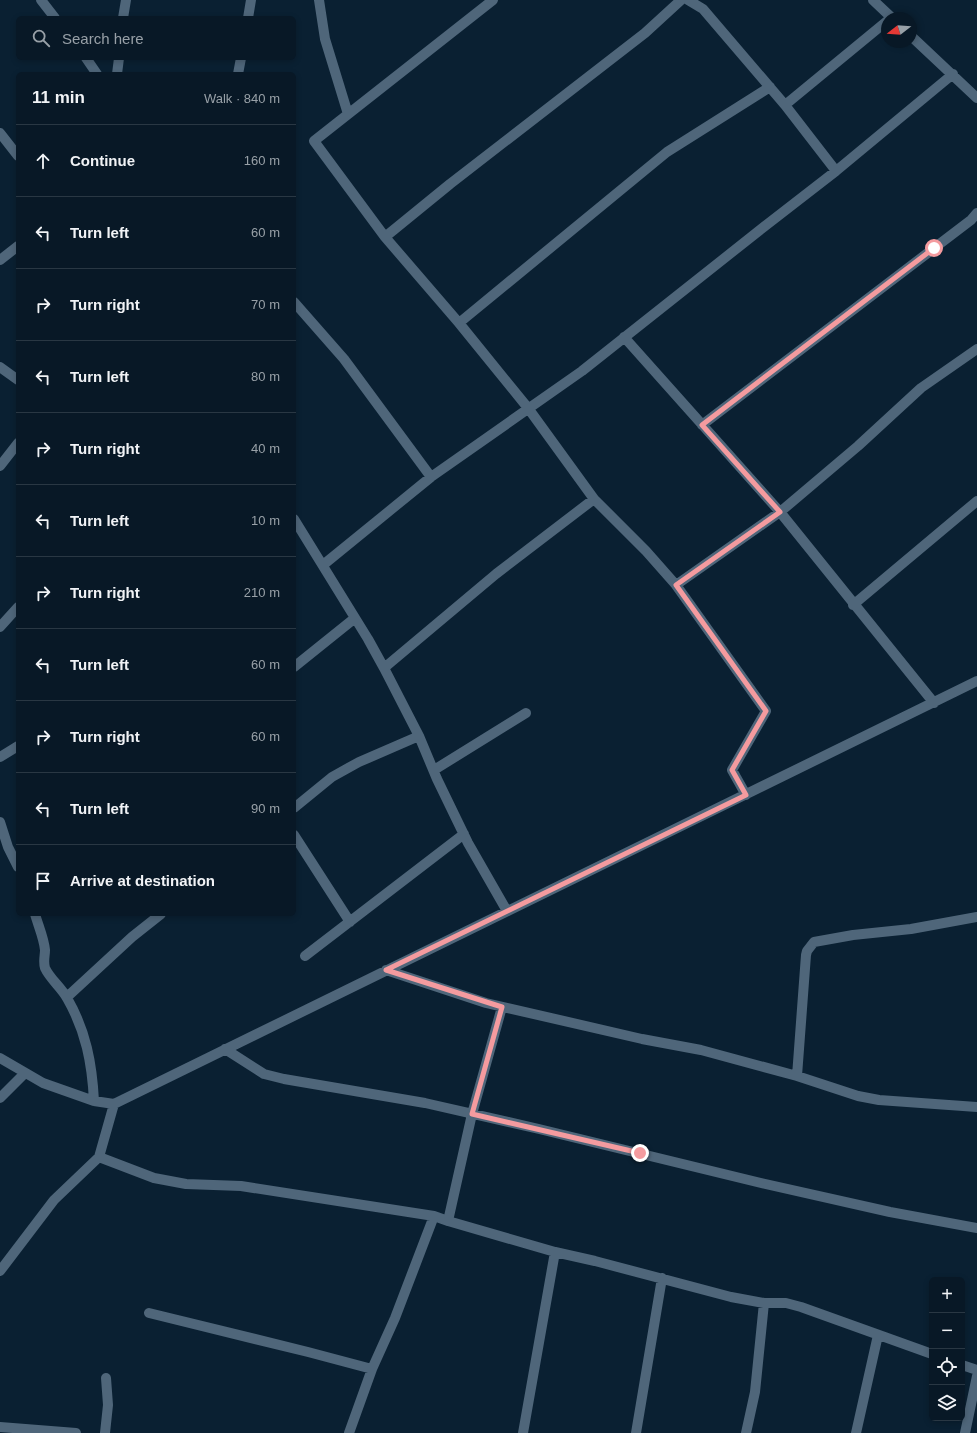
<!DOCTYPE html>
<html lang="en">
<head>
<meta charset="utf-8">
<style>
  :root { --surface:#081826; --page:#11212e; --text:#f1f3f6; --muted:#98a0a7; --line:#293743 }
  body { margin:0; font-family:Arial,sans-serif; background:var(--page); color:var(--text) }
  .controls { position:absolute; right:12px; bottom:12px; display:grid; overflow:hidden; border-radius:6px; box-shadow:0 2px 6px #0003 }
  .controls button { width:36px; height:36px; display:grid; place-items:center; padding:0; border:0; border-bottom:1px solid var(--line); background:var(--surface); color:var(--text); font:20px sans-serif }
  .compass { position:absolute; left:881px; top:12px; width:36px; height:36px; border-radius:50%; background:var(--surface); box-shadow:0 2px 6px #0003; rotate:253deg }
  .stop { position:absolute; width:12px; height:12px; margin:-9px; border:3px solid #f49b9f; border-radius:50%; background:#fff }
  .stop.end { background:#f49b9f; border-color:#fff; box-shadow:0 1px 4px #0008 }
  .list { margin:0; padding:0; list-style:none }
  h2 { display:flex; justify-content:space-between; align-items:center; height:52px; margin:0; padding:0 16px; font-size:17px }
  h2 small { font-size:13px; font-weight:400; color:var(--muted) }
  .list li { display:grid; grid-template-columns:26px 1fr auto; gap:12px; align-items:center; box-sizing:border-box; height:72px; padding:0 16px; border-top:1px solid var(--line) }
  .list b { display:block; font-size:15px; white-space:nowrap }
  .list em { font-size:13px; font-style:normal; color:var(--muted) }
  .icon { flex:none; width:22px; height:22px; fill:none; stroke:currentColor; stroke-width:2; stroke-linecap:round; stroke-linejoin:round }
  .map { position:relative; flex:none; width:977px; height:1433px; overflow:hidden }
  .search { position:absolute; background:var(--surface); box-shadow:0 2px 6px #0003; left:16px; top:16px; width:280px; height:44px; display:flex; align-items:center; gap:10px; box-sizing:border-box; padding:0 14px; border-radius:6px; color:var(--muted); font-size:15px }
  .panel { position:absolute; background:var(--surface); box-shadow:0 2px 6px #0003; left:16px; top:72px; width:280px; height:844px; border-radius:6px }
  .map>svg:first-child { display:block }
</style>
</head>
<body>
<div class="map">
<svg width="977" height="1433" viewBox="0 0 977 1433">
  <rect width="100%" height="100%" fill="#0a2032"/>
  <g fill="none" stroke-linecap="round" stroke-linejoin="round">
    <path stroke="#4f667a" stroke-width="10" d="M41,0L55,18
      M319,0L325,39L348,114
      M493,0L314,141L385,237L459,323L528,408L594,499L646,551L676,585L766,711L732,770L746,795
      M688,0L703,9L785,105L836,171
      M873,0L892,18
      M123,18L126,0
      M248,18L251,0
      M911,36L977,98
      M86,58L97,74
      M117,74L119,58
      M238,74L241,58
      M785,105L887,21
      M0,133L18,156
      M385,237L450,184L645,33L681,0
      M0,260L18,246
      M294,302L344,359L431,477
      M459,323L667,152L770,87
      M624,337L780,512L934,703
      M0,367L18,380
      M702,425L971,220L977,213
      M0,466L18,443
      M294,519L368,639L384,668L419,736L437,779L468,843L507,911
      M323,565L431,477L582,371L765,226L836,171L953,74
      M676,585L780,512L858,446L921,388L977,349
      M853,605L977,501
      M0,627L18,607
      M294,667L355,618
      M384,668L496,574L594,499
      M0,757L18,746
      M434,770L526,713
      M294,808L332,777L359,762L419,736
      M0,822L8,847L18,867
      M294,835L350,922
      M35,914C38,925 44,938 45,950C45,956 43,961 45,968C50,979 61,987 67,998C86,1031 92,1063 94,1101
      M305,956L464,834
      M386,970L486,1003L642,1039L701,1050L797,1076L858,1096L879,1100L977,1107
      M67,997L132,937L161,914
      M225,1049L264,1074L284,1079L425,1103L539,1129L761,1183L890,1212L977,1228
      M0,1058L43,1083L94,1101L114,1104L977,681
      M797,1076L806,955L807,951L814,942L853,935L911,929L977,917
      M0,1098L25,1073
      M114,1104L99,1157L154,1178L186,1184L241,1186L434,1216L448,1221L555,1252L595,1261L731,1297L764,1303H786L801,1307L932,1354
      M448,1221L472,1114L502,1007
      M0,1271L54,1200L99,1157
      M149,1313L308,1352L372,1369
      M962,1365L977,1370
      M0,1427L76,1433
      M105,1433L108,1405L106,1378
      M349,1433L372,1369L395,1318L434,1216
      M523,1433L555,1252
      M636,1433L662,1278
      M746,1433L755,1392L764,1303
      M856,1433L878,1335
      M965,1433L977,1376"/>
  </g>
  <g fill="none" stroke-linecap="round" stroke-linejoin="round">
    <path stroke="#f49b9f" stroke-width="5" d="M640,1153L472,1114L502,1007L386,970L746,795L732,770L766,711L676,585L780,512L702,425L934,248"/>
  </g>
</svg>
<div class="controls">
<button>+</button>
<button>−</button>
<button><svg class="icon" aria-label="locate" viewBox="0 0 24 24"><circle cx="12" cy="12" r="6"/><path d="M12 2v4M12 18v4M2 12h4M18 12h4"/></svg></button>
<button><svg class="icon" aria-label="layers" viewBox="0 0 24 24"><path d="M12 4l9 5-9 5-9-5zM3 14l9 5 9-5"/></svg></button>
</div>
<svg class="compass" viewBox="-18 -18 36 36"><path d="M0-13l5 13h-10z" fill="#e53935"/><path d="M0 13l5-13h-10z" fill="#98a0a7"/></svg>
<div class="stop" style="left:934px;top:248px"></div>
<div class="stop end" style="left:640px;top:1153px"></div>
<div class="search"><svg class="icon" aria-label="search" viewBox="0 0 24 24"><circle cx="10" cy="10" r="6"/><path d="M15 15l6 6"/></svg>Search here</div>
<section class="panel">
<h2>11 min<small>Walk · 840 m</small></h2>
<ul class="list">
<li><svg class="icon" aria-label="ahead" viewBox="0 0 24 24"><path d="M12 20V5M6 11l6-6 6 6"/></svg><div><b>Continue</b></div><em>160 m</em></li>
<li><svg class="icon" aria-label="left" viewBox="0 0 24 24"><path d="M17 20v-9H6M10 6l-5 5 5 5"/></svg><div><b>Turn left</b></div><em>60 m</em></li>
<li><svg class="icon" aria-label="right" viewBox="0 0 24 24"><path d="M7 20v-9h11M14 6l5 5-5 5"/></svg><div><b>Turn right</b></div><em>70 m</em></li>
<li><svg class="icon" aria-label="left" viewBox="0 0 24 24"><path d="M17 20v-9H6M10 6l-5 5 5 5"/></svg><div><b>Turn left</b></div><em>80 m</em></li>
<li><svg class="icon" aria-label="right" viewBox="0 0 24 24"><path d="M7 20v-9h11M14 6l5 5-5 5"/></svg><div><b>Turn right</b></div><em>40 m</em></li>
<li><svg class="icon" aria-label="left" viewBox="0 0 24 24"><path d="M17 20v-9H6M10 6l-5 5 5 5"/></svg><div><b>Turn left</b></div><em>10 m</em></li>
<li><svg class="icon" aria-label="right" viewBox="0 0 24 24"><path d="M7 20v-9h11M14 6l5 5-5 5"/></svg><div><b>Turn right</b></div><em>210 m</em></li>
<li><svg class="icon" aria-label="left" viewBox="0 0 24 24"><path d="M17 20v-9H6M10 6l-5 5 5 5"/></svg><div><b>Turn left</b></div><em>60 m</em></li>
<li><svg class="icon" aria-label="right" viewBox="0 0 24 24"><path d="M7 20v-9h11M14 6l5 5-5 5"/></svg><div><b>Turn right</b></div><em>60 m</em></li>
<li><svg class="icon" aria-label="left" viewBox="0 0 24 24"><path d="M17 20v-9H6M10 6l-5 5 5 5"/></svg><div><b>Turn left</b></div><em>90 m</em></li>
<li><svg class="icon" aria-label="arrive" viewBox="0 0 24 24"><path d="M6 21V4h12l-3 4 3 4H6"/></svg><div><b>Arrive at destination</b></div></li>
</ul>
</section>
</div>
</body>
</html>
